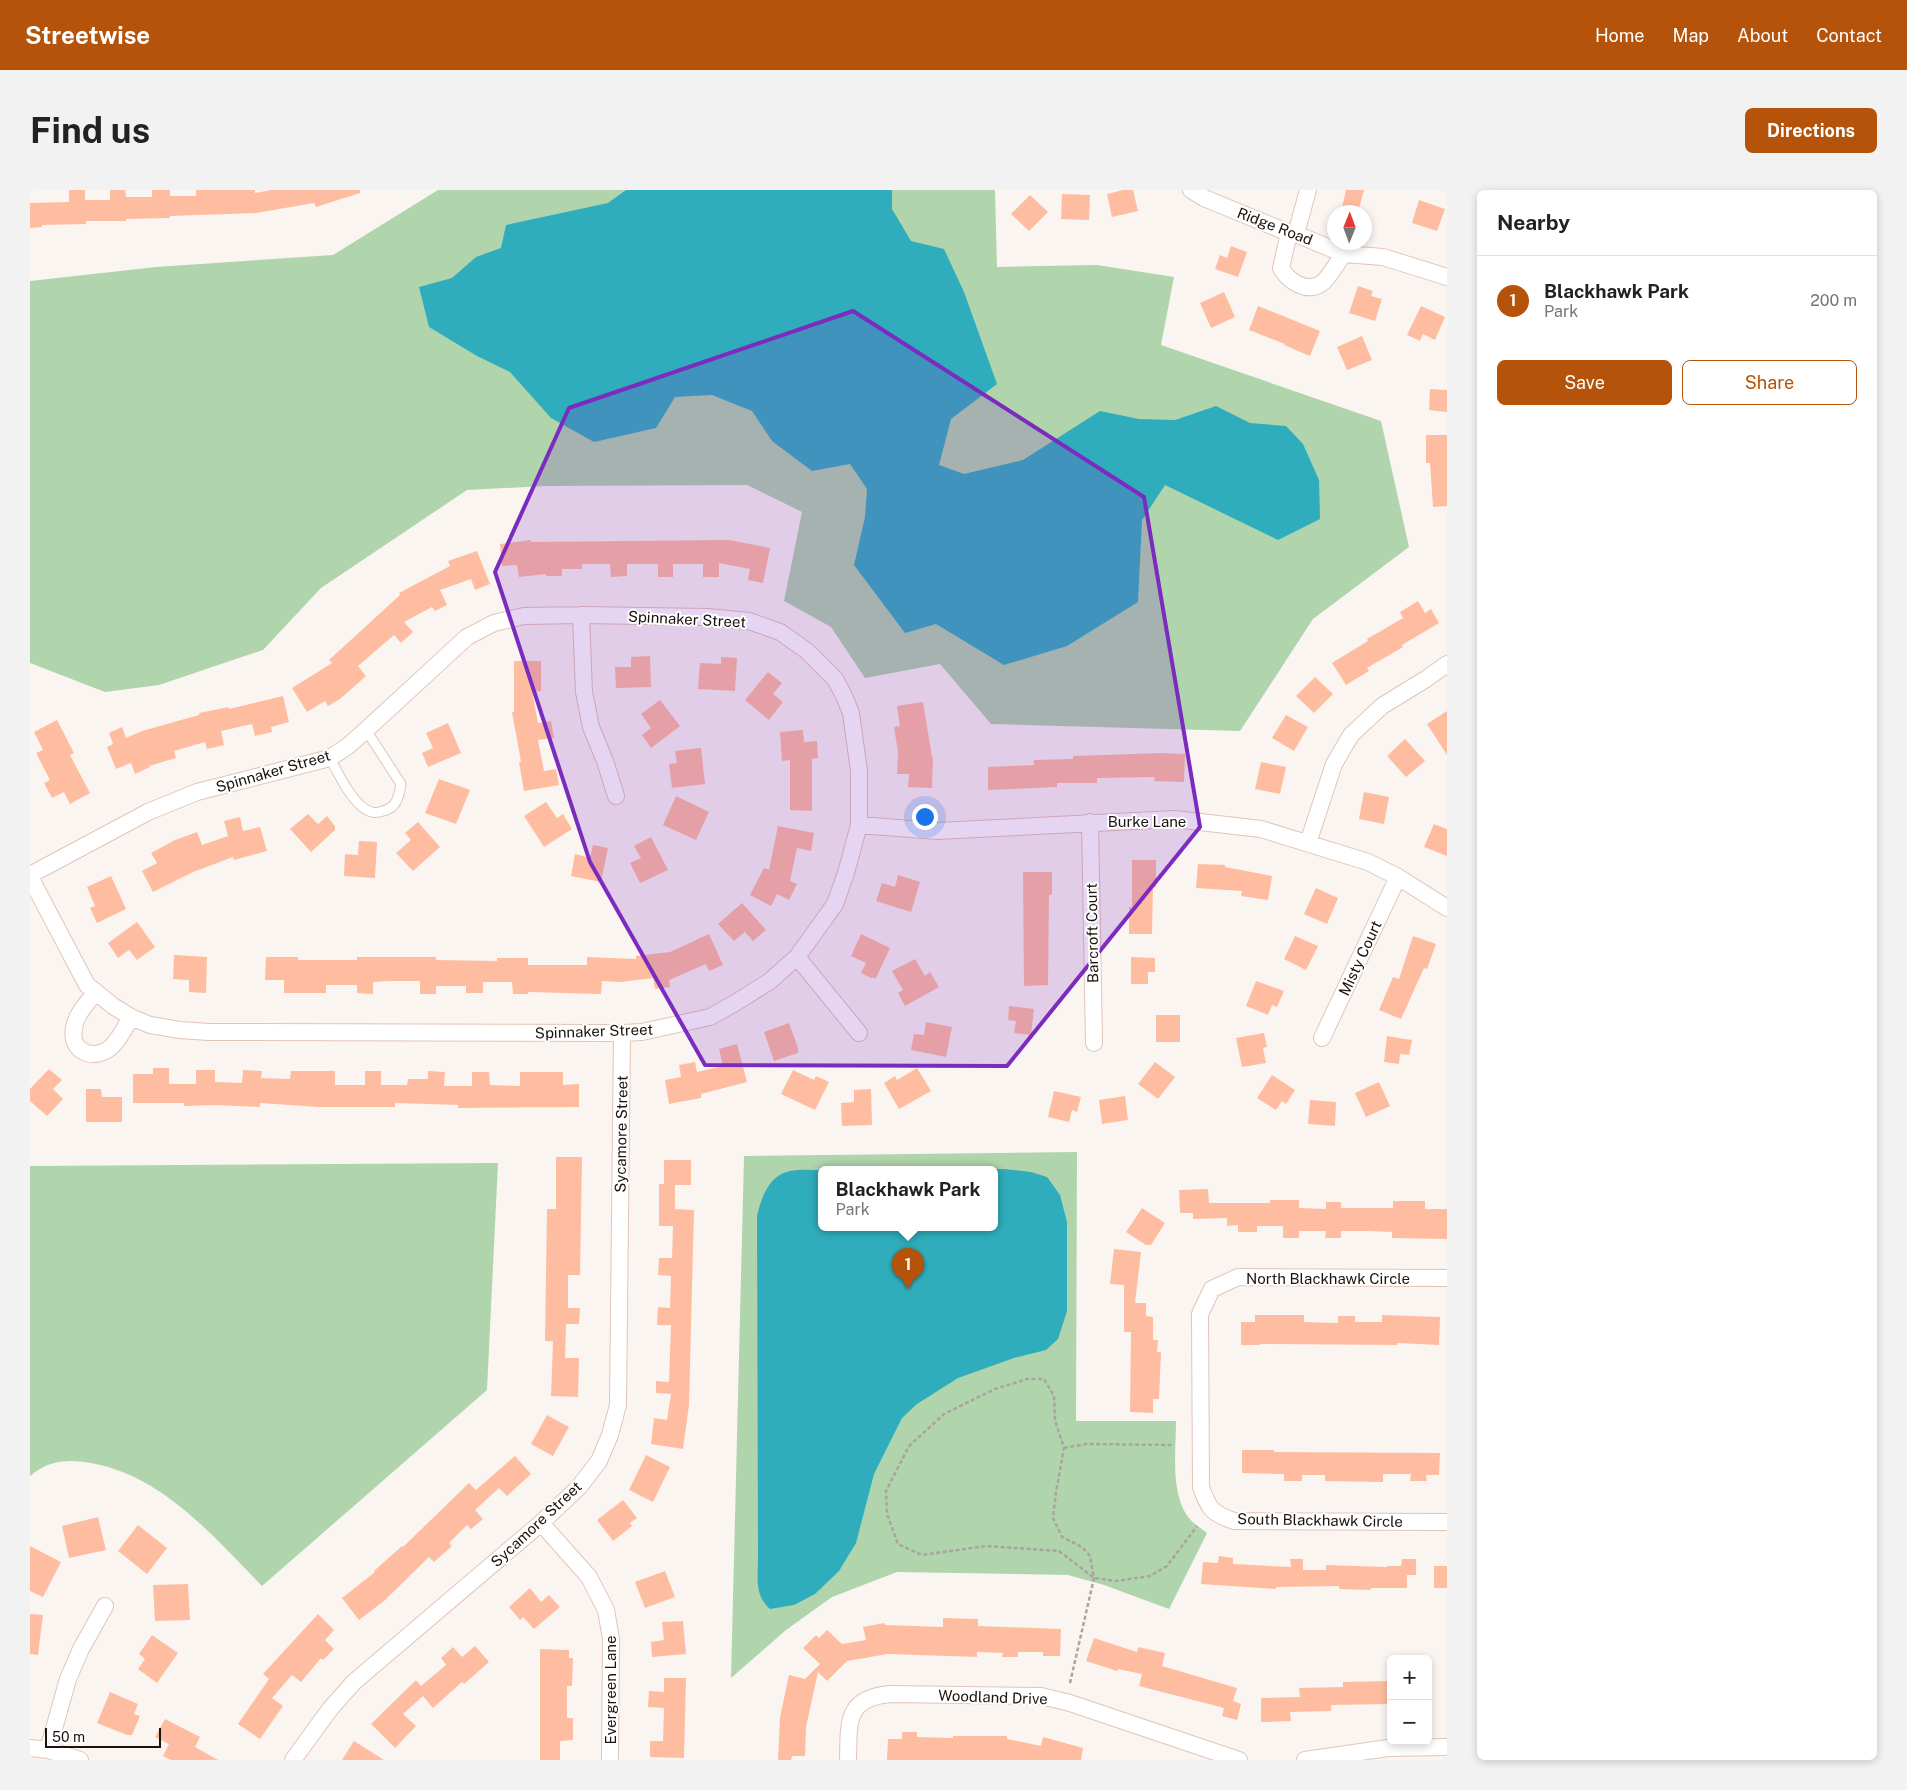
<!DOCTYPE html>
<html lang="en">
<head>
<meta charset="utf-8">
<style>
  :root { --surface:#fff; --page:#f2f2f2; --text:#222; --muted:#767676; --line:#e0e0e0; --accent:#b45309 }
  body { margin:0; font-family:"Public Sans",sans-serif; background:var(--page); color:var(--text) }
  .controls { position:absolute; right:15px; bottom:15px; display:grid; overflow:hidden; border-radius:8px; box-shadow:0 2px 8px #0003 }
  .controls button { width:45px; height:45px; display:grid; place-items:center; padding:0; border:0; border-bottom:1px solid var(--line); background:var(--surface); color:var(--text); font:25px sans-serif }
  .compass { position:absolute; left:1297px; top:15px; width:45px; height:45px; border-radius:50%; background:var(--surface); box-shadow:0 2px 8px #0003; rotate:1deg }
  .scale { position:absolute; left:15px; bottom:12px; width:116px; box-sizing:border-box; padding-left:5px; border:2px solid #1d130e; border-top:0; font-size:14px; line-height:18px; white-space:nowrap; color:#1d130e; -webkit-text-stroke:4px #fff; paint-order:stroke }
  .you { position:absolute; left:894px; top:626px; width:18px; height:18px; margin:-12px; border:4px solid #fff; border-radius:50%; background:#1a73e8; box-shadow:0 0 0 8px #1a73e833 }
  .badge { display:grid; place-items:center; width:32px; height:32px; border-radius:50%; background:var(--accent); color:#fff; font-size:16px; font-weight:700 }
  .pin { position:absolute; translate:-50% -41px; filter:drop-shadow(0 1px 2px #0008) }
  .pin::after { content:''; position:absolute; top:26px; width:18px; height:15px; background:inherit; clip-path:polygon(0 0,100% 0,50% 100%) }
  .popup { position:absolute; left:788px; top:976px; width:180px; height:65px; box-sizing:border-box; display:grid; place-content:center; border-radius:8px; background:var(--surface); filter:drop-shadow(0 1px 4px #0005); font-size:16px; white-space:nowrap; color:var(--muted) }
  .popup b { font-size:19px; color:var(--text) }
  .popup::after { content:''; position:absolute; left:50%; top:100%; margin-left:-10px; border:10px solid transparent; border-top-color:var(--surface) }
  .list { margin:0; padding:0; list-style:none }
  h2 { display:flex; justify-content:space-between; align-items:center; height:65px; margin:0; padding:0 20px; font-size:21px }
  h2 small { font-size:16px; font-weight:400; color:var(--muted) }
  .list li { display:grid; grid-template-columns:32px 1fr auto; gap:15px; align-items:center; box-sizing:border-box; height:90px; padding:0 20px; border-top:1px solid var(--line) }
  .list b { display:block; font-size:19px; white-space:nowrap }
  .list p { margin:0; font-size:16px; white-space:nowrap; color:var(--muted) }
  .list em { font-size:16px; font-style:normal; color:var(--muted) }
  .actions { display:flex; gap:10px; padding:15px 20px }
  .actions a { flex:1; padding:11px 0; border:1px solid var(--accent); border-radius:8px; text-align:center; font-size:18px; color:var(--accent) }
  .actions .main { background:var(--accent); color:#fff }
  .map { position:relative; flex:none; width:1417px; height:1570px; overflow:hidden; border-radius:8px }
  header { display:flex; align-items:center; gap:30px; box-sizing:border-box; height:70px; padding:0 25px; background:var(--accent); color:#fff }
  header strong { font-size:24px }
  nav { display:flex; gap:28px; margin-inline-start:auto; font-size:18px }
  .intro { display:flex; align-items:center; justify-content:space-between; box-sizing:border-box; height:120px; padding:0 30px }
  h1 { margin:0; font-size:35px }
  .button { padding:12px 22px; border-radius:8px; background:var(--accent); color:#fff; font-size:18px; font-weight:700 }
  main { display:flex; gap:30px; padding:0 30px }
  aside { flex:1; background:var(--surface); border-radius:8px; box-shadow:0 2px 8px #0003 }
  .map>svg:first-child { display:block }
</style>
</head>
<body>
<header>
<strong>Streetwise</strong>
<nav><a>Home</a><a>Map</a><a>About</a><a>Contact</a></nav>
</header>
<div class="intro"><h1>Find us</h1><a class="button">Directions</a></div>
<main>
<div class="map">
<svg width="1417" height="1570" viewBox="0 0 1417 1570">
  <rect width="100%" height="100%" fill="#fbf5f2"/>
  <path fill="#b0d4ac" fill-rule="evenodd" d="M408,0H965L967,77L1067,75L1144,87L1131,155L1351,231L1379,357L1283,429L1210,541L961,534L910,474L835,488L801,437L754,411L772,322L717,295L515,296L437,300L291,398L233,460L129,495L75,502L0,473V91L126,77L303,65Z
    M1047,962L1046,1231H1146C1146,1260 1140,1304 1159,1328C1164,1334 1172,1339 1177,1343L1139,1419L1074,1395L1038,1385L867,1382L802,1407L756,1440L701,1488L714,966ZM792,980H964V1038H792Z
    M468,973L457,1200L232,1396C183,1346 133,1286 61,1273C38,1269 19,1270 0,1286V976Z"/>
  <path fill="#30adbc" d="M596,0H862V19L881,51L914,59L934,102L967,194L921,229L909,275L934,284L993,270L1070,221L1109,229L1145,230L1186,216L1220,233L1256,236L1273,254L1289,290L1290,329L1248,350L1135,295L1112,330L1108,412L1037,456L974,475L906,434L875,443L824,375L835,327L837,299L820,274L782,281L742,251L722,221L682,205L645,207L626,238L564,252L521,228L480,182L447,166L399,137L389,97L422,88L446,67L471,58L476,35L578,13Z
    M974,979L1001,982L1017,987L1030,1005L1037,1032V1121L1028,1149L1016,1160L984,1168L928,1188L887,1214L872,1228L844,1284L826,1353L809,1381L785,1404L764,1415L740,1419C724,1405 728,1387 728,1367L727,1026C731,1008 739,985 760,981C770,979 782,980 792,980V1038H964V980H810Z"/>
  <path fill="#febda0" d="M39,0H55V10H80V0H95L96,7H122V0H140V6H166V0H225V3L241,0H330V3L286,17L284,13L226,23L140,26V28L96,29V31H56V34L12,35V37L0,38V13L39,12Z
    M1093,0H1103L1108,21L1082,27L1077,4Z
    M1316,0H1334L1328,22H1311Z
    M1032,4L1060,5L1059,30L1031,29Z
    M1000,5L1018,22L999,41L981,24Z
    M1389,10L1415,19L1407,41L1382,33Z
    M1201,56L1217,62L1208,87L1185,79L1190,65L1197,68Z
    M1328,96L1343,101L1341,106L1352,109L1345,131L1319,123Z
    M1194,102L1205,127L1181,138L1170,113Z
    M1228,116L1290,141L1280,166L1254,155L1255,154L1219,140Z
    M1391,116L1415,127L1405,150L1393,144L1390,151L1377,145Z
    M1332,146L1342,170L1317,180L1307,157Z
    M1400,199L1417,200V222L1399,220Z
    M1396,245H1417V316L1403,317L1400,273H1396Z
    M501,350V352L699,350L740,358L733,393L718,390L720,379L689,373V387H673V374H643V387H628V374H597V386L581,387L580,374H552V379H532V386H516V384L489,387L487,375L472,376L470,354Z
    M447,361L460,394L445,400L441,389L410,400L417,415L405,421L402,417L374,432L383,442L371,453L364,445L328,476L336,486L310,509L298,516L295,511L277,522L262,498L302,473L299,470L370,405L369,403L420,376L418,371Z
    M1388,411L1395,423L1401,419L1409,433L1372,455L1373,457L1337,478L1339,481L1316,495L1302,473L1338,451L1337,449L1373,428L1370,422Z
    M620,466L621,497L586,498L585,477H601V467Z
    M691,467L707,468L705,501L668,499L670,473L691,474Z
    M484,471H511V501H502L508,533L521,531L524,548L508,550L514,581L526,579L529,595L494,601L489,572H491L482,522H484Z
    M738,482L752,493L743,504L753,512L739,530L715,510Z
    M1285,487L1303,504L1284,523L1266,506Z
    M253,506L259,532L241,537L242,542L225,546L222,534L191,541L194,555L177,559L175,552L144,561L146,568L119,576L120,577L105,584L101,573L86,579L77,557L83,554L79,543L92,537L96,548L112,541L169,525V523L199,517V519Z
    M630,510L650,536L621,558L612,545L621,538L611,524Z
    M893,512L902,567H903L902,598L878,597L879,584H867L868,562L864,537L870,536L867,516Z
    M1417,521V565L1397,534Z
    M1256,525L1278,537L1264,561L1242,548Z
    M27,530L44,563L40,565L60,603L40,614L34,602L22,608L14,593L20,590L6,563L13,560L4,542Z
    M418,533L431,563L398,577L392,563L403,558L396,543Z
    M773,540L774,552L787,551L788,568L782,569V621L760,620V570L752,571L750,542Z
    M1375,549L1395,571L1376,587L1357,566Z
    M671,558L675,594L642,598L639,574L647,573L645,561Z
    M1131,563L1155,564L1154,592L1124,591L1125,587L1067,588V593H1027V597L958,600V577L1004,575V570L1043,569V566Z
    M1231,572L1256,577L1250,604L1225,599Z
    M409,589L440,600L426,634L395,623Z
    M1334,602L1359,607L1354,634L1329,629Z
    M646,606L679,622L666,650L633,635Z
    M516,612L527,628L533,624L542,639L514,657L494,626Z
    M278,624L288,634L297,626L305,636V640L281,662L260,639Z
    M210,627L213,641L230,637L237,661L204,670L203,667L163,682L123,702L112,681L127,673L121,663L145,650L167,642L172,655L198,646L194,631Z
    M388,632L410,657L383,681L366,663L381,650L375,643Z
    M1404,634L1417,639V666L1394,657Z
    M748,636L784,643L781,661L767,658L760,691L767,694L759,710L747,704L741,716L720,705L734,678L739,680Z
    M621,647L638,680L610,693L600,673L611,668L604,656Z
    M329,651L347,652L345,688L314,686L315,664L328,665Z
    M563,655L578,658L571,692L541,686L545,664L560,668Z
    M1102,670H1126V697H1123L1122,744H1099V717H1102Z
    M1168,674L1195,675V677L1242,686L1238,710L1211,706L1212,701L1166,698Z
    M993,682H1022V705H1019L1018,795L994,796Z
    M868,685L890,692L881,722L846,711L852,693L865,697Z
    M81,686L96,719L67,733L60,718L65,716L57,697Z
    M1286,698L1308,708L1297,734L1274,724Z
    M712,713L736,740L723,751L715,742L704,751L688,734Z
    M107,732L125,757L107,770L99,760L88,768L78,753Z
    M679,744L693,775L679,781L676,774L639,790L640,797L625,799L623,788L591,792L572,791L571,804L498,802V804H483L482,792H453V803H436V796H406V804H390V791H359L343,792V804L327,803V795H296V803H254V790H235L236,767H268V770H327V767H406V770L467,771V768H498V775H557V767L606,769V766L640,762Z
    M831,744L860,758L846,788H841L831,783L836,773L821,766Z
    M1265,746L1288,756L1276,780L1254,769Z
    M1383,746L1406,754L1397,779L1394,778L1371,829L1349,820L1363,787L1369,789Z
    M144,765L177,767L176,803L159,802V790L143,789Z
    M1101,767L1125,768V782H1118V794H1101Z
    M885,769L895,786L900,782L909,797L875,816L868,803L873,800L862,781Z
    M1226,791L1254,801L1247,817L1242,815L1238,825L1216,816Z
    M979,816L1004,819L1001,845L984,843L986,831L978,830Z
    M1126,825H1150V852H1126Z
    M896,832L922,837L916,867L881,860L884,844L894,845Z
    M759,833L768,858V863L744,871L734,842Z
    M1234,843L1237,857L1233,858L1236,873L1212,877L1206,848Z
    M1357,846L1382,850L1379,865L1370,864L1369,874L1354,872Z
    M707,854L717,892L671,904V908L639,914L635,890L651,887L649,875L665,872L667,882L693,876L689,859Z
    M1125,872L1145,887L1128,909L1108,894Z
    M123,878H139V894H166V880H185V892L212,893L213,880L232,881L231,888L260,889L261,881H305V895H335V881H351V895H377L378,889H398V881L415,882L414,896H442V882H459L460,895L490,896V882H533V895L549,894V917L428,918V915L365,913V917H288L230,913V917L185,915L154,916V913H103V884H123Z
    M887,878L901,901L869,919L854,893L865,886L867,890Z
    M19,879L32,890L23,899L33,909L17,926L0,911V899Z
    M763,880L784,890L786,886L799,892L785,920L751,904Z
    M1242,885L1265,900L1256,914L1252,911L1246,920L1227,908Z
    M1349,892L1360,916L1336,927L1325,903Z
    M56,899H71L72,907H92V932H56Z
    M841,899L842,935L812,936L811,913L824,912V900Z
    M1024,901L1051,907L1047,922L1042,920L1039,932L1018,927Z
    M1095,906L1098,930L1072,934L1069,910Z
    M1280,910L1306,912L1305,936L1278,934Z
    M526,967H552L550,1085H538V1118H550L549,1134H536L535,1168H549L548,1207L521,1206L523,1151H515L517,1019H526Z
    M634,970H661V995H645V1019L664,1020L659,1215L653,1259L621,1254L624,1228L637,1230L641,1204L626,1203V1191L639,1192L641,1135H627L628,1117L640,1118L641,1086L628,1085L629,1068H642L643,1036H629V994H634Z
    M1178,999L1179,1013H1240V1010H1269V1018L1296,1019V1012H1311V1018H1363V1011H1395V1019H1417V1049L1362,1048V1042L1339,1041H1311V1048H1295L1296,1041H1269V1048H1253V1036H1227V1042H1208V1035L1197,1036V1028L1163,1029V1023H1150L1149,1000Z
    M1112,1018L1135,1033L1121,1055H1116L1096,1042Z
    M1084,1059L1111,1062L1105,1113H1116V1126L1123,1127V1150H1128L1127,1162H1131L1129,1209H1123V1223L1100,1222L1101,1142H1094V1095L1080,1094Z
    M1225,1125H1274V1132L1308,1133V1126H1325V1132H1352V1125L1410,1127L1409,1155L1367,1153V1155L1230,1154V1155H1211V1132H1225Z
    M517,1225L539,1237L523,1266L501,1254Z
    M1212,1260H1244V1262L1410,1263L1409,1285H1396L1397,1291H1380L1381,1284H1353V1292L1295,1291V1285H1272V1291H1254V1284L1212,1283Z
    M616,1265L640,1277L623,1312L599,1300Z
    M485,1266L501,1284L477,1306L469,1298L445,1320L453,1329L441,1339L437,1335L419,1353L422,1356L404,1372L399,1367L354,1411L329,1430L312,1408L345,1382L344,1381L372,1356L373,1357L439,1293L446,1300Z
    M593,1310L607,1328L600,1333L602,1336L583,1351L567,1330Z
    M68,1327L76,1360L39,1368L32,1336Z
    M108,1335L137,1358L117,1384L88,1361Z
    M0,1356L31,1372L13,1407L0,1401Z
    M1189,1366L1203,1368V1374L1261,1377L1260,1369H1273V1380H1296V1375L1357,1377V1376H1371L1372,1369H1386V1385H1377V1398H1341V1400L1309,1399V1396L1246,1397V1399L1171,1394L1173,1372L1188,1373Z
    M1404,1376H1417V1398H1404Z
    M635,1381L645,1407L615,1418L605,1392Z
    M158,1394L160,1430L125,1431L123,1395Z
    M500,1398L511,1412L519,1405L530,1417L504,1439L493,1427L490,1430L479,1417Z
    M0,1424L13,1425L8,1465L0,1464Z
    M288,1424L304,1440L295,1450L304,1459L293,1470L291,1468L271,1492L262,1485L242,1508L253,1516L230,1549L208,1534L239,1489L233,1484Z
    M913,1428L948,1429V1436L1031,1439L1030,1466H1013V1462H988V1467H972L973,1463L947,1462V1467L858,1464L817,1471L797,1491L788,1482L776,1537L775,1566H762L761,1570H748L750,1527L759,1485L775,1489L790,1474L773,1458L786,1445L789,1448L797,1440L812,1454L836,1450L833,1437L854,1433L855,1435L913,1437Z
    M653,1431L656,1464L622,1467L621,1452L634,1450L632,1432Z
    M122,1445L148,1463L127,1493L108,1479L115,1469L109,1464Z
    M1064,1448L1107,1462L1108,1457L1135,1463L1132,1476L1207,1498L1203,1511L1211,1514L1207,1530L1192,1526L1194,1518L1109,1496L1112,1484L1088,1479L1087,1481L1056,1471Z
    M445,1456L459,1472L434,1494L432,1492L403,1518L393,1506L373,1524L386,1536L365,1558L341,1534L386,1490L391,1496L416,1475L411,1468L423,1457L432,1467Z
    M510,1459L539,1460V1468H543L542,1496H537V1528H543V1550L530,1551V1570H510Z
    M634,1488H656L654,1568L620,1567V1551H633L634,1518L618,1517L619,1501L634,1502Z
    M1361,1491V1514L1301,1515V1521L1260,1522L1261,1531L1231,1532V1508L1270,1507L1269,1498L1313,1497V1492Z
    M80,1502L108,1514L104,1524L110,1526L102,1545H97L67,1533Z
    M135,1529L170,1547L165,1557L188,1570H141L133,1566L139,1554L125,1547Z
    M872,1542H887V1547L923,1548V1546H977V1549L1011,1556L1013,1547L1053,1558L1051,1570H857L858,1549H872Z
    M324,1551L354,1570H312Z"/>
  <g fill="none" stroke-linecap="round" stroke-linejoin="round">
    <defs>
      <path id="lane" d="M300,568C308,583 324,618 342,622C345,623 350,622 353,621C367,618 369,606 371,594L336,540"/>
      <path id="street" d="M1161,0L1174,8L1259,43L1266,44L1314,64L1353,67L1417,87
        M1259,43L1251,78C1258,91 1277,104 1292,93C1299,88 1308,71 1314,64
        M1266,44L1278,0
        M551,425L554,502L561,537L575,571L586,606
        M1060,632L1064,853
        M829,635L907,641L1144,629L1231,639L1338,672L1368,687L1417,718
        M1278,653L1304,574L1321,545L1352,516L1396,489L1417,474
        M0,685L118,622L167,602L300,568L318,556L336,540L437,447L464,433L494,426L551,425L677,427L719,431L750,442L777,461L805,489L814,506L821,523L829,581V635L816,683L805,714L767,767L740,791L705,813L680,827L612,842L592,843L179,842L150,840L120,835L101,827L83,816L57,795L0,687
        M767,767L829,843
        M66,802C57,813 46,824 44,838C39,862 65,872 81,857C90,849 95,837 101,827
        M1292,848L1368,687
        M1417,1088L1208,1087L1182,1099L1170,1124L1171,1297C1179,1319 1181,1323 1204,1331L1417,1332
        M511,1333L559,1387L576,1420L581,1449L580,1570
        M0,1558L18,1560L50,1570
        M18,1560L38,1489L51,1459L75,1416
        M263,1570L300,1519L324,1492L511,1333L549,1297L569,1271L580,1245L588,1215L592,843
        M818,1570C819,1533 815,1508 860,1504L1011,1506L1040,1513L1209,1570
        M1275,1570L1358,1558L1417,1557"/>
    </defs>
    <use href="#lane" stroke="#e2c4b7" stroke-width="11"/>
    <use href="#street" stroke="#e2c4b7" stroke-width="18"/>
    <path stroke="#aba39f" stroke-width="2.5" stroke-dasharray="4 2.5" stroke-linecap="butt" d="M1034,1258L1056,1254L1144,1255
      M1040,1493L1064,1388L1060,1366L1052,1357L1032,1347L1023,1328L1026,1302L1034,1258L1025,1230L1024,1206L1014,1189H997L965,1199L914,1224L879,1256L856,1301L857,1324L868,1354L892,1365L956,1356L1029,1361L1064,1388L1086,1391L1120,1386L1137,1376L1167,1336"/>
    <use href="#lane" stroke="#fff" stroke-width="9"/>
    <use href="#street" stroke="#fff" stroke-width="16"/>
  </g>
  <path fill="#7b2cbf" fill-opacity="0.2" stroke="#7b2cbf" stroke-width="4" stroke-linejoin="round" d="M823,121L1114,307L1170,637L977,876L675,875L560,672L465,382L539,218Z"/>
  <g text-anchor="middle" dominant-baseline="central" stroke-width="4" stroke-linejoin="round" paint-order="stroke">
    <g font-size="15" fill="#1d130e" stroke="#fff">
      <text transform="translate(1245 36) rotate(21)">Ridge Road</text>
      <text transform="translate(657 429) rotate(3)">Spinnaker Street</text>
      <text transform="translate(243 581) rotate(-16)">Spinnaker Street</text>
      <text x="1117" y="631">Burke Lane</text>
      <text transform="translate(1062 743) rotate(-91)">Barcroft Court</text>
      <text transform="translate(1330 768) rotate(-65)">Misty Court</text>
      <text transform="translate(564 841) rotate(-2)">Spinnaker Street</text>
      <text transform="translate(591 944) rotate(-89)">Sycamore Street</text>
      <text x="1298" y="1088">North Blackhawk Circle</text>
      <text transform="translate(1290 1330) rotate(1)">South Blackhawk Circle</text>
      <text transform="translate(506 1334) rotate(-43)">Sycamore Street</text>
      <text transform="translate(580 1500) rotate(-90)">Evergreen Lane</text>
      <text transform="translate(963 1507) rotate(2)">Woodland Drive</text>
    </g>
  </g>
</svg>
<div class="controls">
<button>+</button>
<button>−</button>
</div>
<svg class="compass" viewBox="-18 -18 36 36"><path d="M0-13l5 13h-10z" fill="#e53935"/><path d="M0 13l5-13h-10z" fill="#767676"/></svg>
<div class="scale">50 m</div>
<div class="you"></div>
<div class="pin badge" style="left:878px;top:1099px">1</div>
<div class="popup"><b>Blackhawk Park</b>Park</div>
</div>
<aside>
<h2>Nearby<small></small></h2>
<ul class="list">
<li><span class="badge">1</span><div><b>Blackhawk Park</b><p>Park</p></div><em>200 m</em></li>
</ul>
<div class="actions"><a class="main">Save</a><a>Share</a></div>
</aside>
</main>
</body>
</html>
